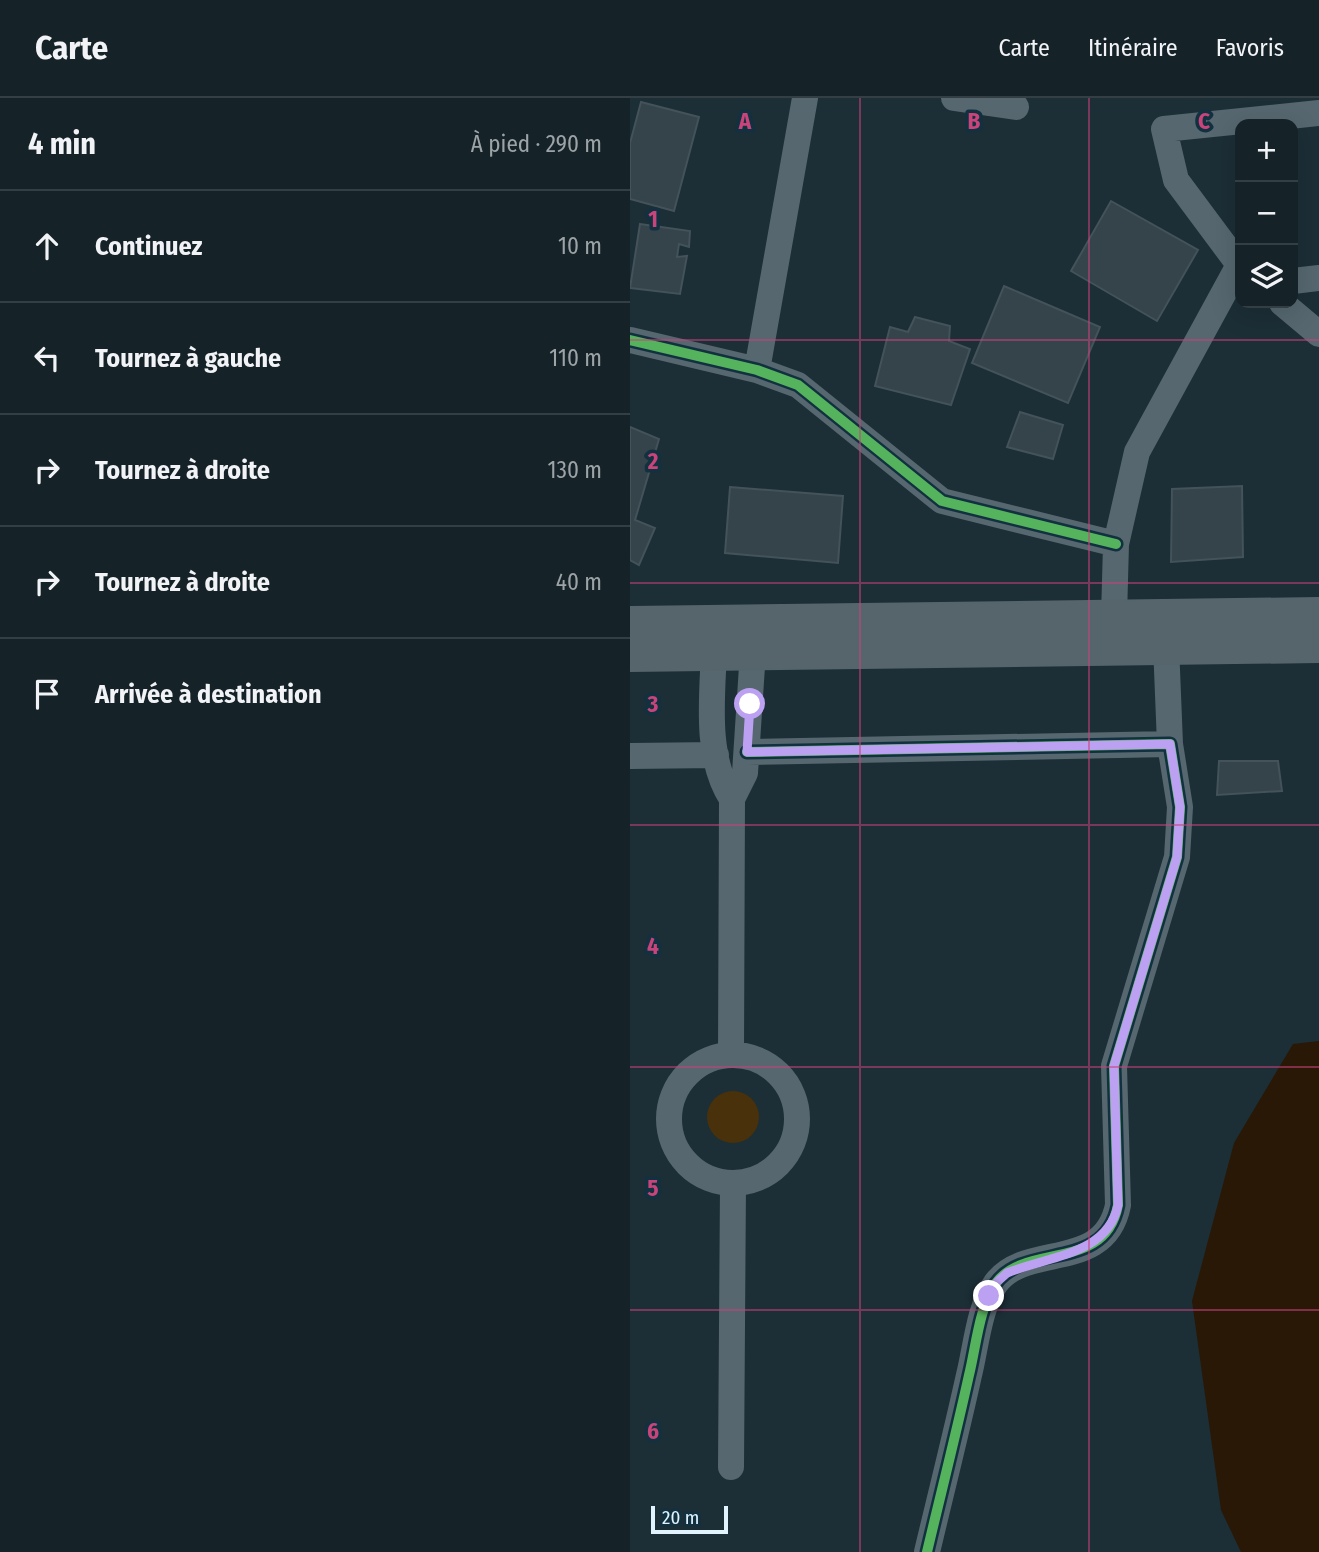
<!DOCTYPE html>
<html lang="fr">
<head>
<meta charset="utf-8">
<style>
  :root { --surface:#152228; --page:#222f34; --text:#f1f3f6; --muted:#9da4a8; --line:#343f45 }
  body { margin:0; font-family:"Fira Sans Condensed",sans-serif; background:var(--page); color:var(--text) }
  .controls { position:absolute; right:21px; top:21px; display:grid; overflow:hidden; border-radius:14px; box-shadow:0 7px 28px #0002 }
  .controls button { width:63px; height:63px; display:grid; place-items:center; padding:0; border:0; border-bottom:2px solid var(--line); background:var(--surface); color:var(--text); font:35px sans-serif }
  .scale { position:absolute; left:21px; bottom:18px; width:77px; box-sizing:border-box; padding-left:7px; border:4px solid #e1f3fd; border-top:0; font-size:19px; line-height:24px; white-space:nowrap; color:#e1f3fd; -webkit-text-stroke:5px #123140; paint-order:stroke }
  .stop { position:absolute; width:21px; height:21px; margin:-16px; border:5px solid #bca0f2; border-radius:50%; background:#fff }
  .stop.end { background:#bca0f2; border-color:#fff; box-shadow:0 2px 7px #0008 }
  .list { margin:0; padding:0; list-style:none }
  h2 { display:flex; justify-content:space-between; align-items:center; height:91px; margin:0; padding:0 28px; font-size:30px }
  h2 small { font-size:23px; font-weight:400; color:var(--muted) }
  .list li { display:grid; grid-template-columns:46px 1fr auto; gap:21px; align-items:center; box-sizing:border-box; height:112px; padding:0 28px; border-top:2px solid var(--line) }
  .list b { display:block; font-size:26px; white-space:nowrap }
  .list em { font-size:23px; font-style:normal; color:var(--muted) }
  .icon { flex:none; width:38px; height:38px; fill:none; stroke:currentColor; stroke-width:2; stroke-linecap:round; stroke-linejoin:round }
  .map { position:relative; flex:none; width:689px; height:1454px; overflow:hidden }
  header { display:flex; align-items:center; gap:42px; box-sizing:border-box; height:98px; padding:0 35px; background:var(--surface); border-bottom:2px solid var(--line) }
  header strong { font-size:33px }
  nav { display:flex; gap:38px; margin-inline-start:auto; font-size:24px }
  main { display:flex }
  aside { flex:1; background:var(--surface) }
  .map>svg:first-child { display:block }
</style>
</head>
<body>
<header>
<strong>Carte</strong>
<nav><a>Carte</a><a>Itinéraire</a><a>Favoris</a></nav>
</header>
<main>
<aside>
<h2>4 min<small>À pied · 290 m</small></h2>
<ul class="list">
<li><svg class="icon" aria-label="ahead" viewBox="0 0 24 24"><path d="M12 20V5M6 11l6-6 6 6"/></svg><div><b>Continuez</b></div><em>10 m</em></li>
<li><svg class="icon" aria-label="left" viewBox="0 0 24 24"><path d="M17 20v-9H6M10 6l-5 5 5 5"/></svg><div><b>Tournez à gauche</b></div><em>110 m</em></li>
<li><svg class="icon" aria-label="right" viewBox="0 0 24 24"><path d="M7 20v-9h11M14 6l5 5-5 5"/></svg><div><b>Tournez à droite</b></div><em>130 m</em></li>
<li><svg class="icon" aria-label="right" viewBox="0 0 24 24"><path d="M7 20v-9h11M14 6l5 5-5 5"/></svg><div><b>Tournez à droite</b></div><em>40 m</em></li>
<li><svg class="icon" aria-label="arrive" viewBox="0 0 24 24"><path d="M6 21V4h12l-3 4 3 4H6"/></svg><div><b>Arrivée à destination</b></div></li>
</ul>
</aside>
<div class="map">
<svg width="689" height="1454" viewBox="0 0 689 1454">
  <rect width="100%" height="100%" fill="#1c2e36"/>
  <path fill="#49310b" d="M77 1019a26 26 0 1 1 52 0a26 26 0 1 1-52 0Z"/>
  <path fill="#281805" d="M689,943V1454H611L591,1412L562,1203L604,1045L663,946Z"/>
  <path fill="#35444b" stroke="#445259" stroke-width="2" d="M11,4L69,19L44,113L0,101V45Z
    M481,103L568,152L527,223L441,173Z
    M10,126L60,133L59,149L49,146L47,159L57,158L50,196L0,190Z
    M374,188L470,229L438,305L342,265Z
    M285,219L320,228L319,243L340,251L321,307L245,288L260,229L278,234Z
    M390,314L433,327L423,361L377,349Z
    M0,329L29,341L5,422L25,430L9,467L0,462Z
    M612,388L613,459L541,464L542,391Z
    M100,389L213,398L208,465L95,455Z
    M589,663H648L652,693L587,697Z"/>
  <g fill="none" stroke-linecap="round" stroke-linejoin="round">
    <path stroke="#56676f" stroke-width="26" d="M324,0L386,9
      M610,168L546,82L534,31L689,15
      M663,183L689,180
      M652,205L689,236
      M0,242L127,272L168,287L312,403L486,446
      M127,272L175,0
      M484,519L486,446L507,354L609,167
      M536,547L540,646
      M84,554C82,600 75,660 102,701L101,956
      M117,654L540,646L550,709L547,759L484,968L488,1107C475,1175 396,1144 366,1185C349,1209 346,1249 339,1277C326,1336 311,1395 297,1454
      M0,658L86,657
      M102,701L115,675L123,553
      M39 1021a64 64 0 1 1 128 0a64 64 0 1 1-128 0Z
      M101,1369L103,1087"/>
    <path stroke="#56656c" stroke-width="38" d="M0,527L689,518
      M0,555L689,546"/>
    <defs>
      <path id="cycleway" d="M0,242L127,272L168,287L312,403L486,446
        M117,654L540,646L550,709L547,759L484,968L488,1107C475,1175 396,1144 366,1185C349,1209 346,1249 339,1277C326,1336 311,1395 297,1454"/>
    </defs>
    <use href="#cycleway" stroke="#123140" stroke-width="15"/>
    <use href="#cycleway" stroke="#56b35d" stroke-width="10"/>
  </g>
  <g fill="none" stroke-linecap="round" stroke-linejoin="round">
    <path stroke="#bca0f2" stroke-width="9" d="M120,606L117,654L540,646L550,709L547,759L484,968L488,1107C478,1157 418,1158 377,1175L367,1184L359,1198"/>
  </g>
  <path fill="none" stroke="#c8447b" stroke-width="2" stroke-opacity="0.55" d="M230,0V1454M459,0V1454M0,242H689M0,485H689M0,727H689M0,969H689M0,1212H689"/>
  <g font-size="23" text-anchor="middle" font-weight="bold" fill="#c8447b" stroke="#123140" stroke-width="7" stroke-linejoin="round" paint-order="stroke">
    <text x="115" y="31">A</text>
    <text x="344" y="31">B</text>
    <text x="574" y="31">C</text>
    <text x="23" y="129">1</text>
    <text x="23" y="371">2</text>
    <text x="23" y="614">3</text>
    <text x="23" y="856">4</text>
    <text x="23" y="1098">5</text>
    <text x="23" y="1341">6</text>
  </g>
</svg>
<div class="controls">
<button>+</button>
<button>−</button>
<button><svg class="icon" aria-label="layers" viewBox="0 0 24 24"><path d="M12 4l9 5-9 5-9-5zM3 14l9 5 9-5"/></svg></button>
</div>
<div class="scale">20 m</div>
<div class="stop" style="left:120px;top:606px"></div>
<div class="stop end" style="left:359px;top:1198px"></div>
</div>
</main>
</body>
</html>
